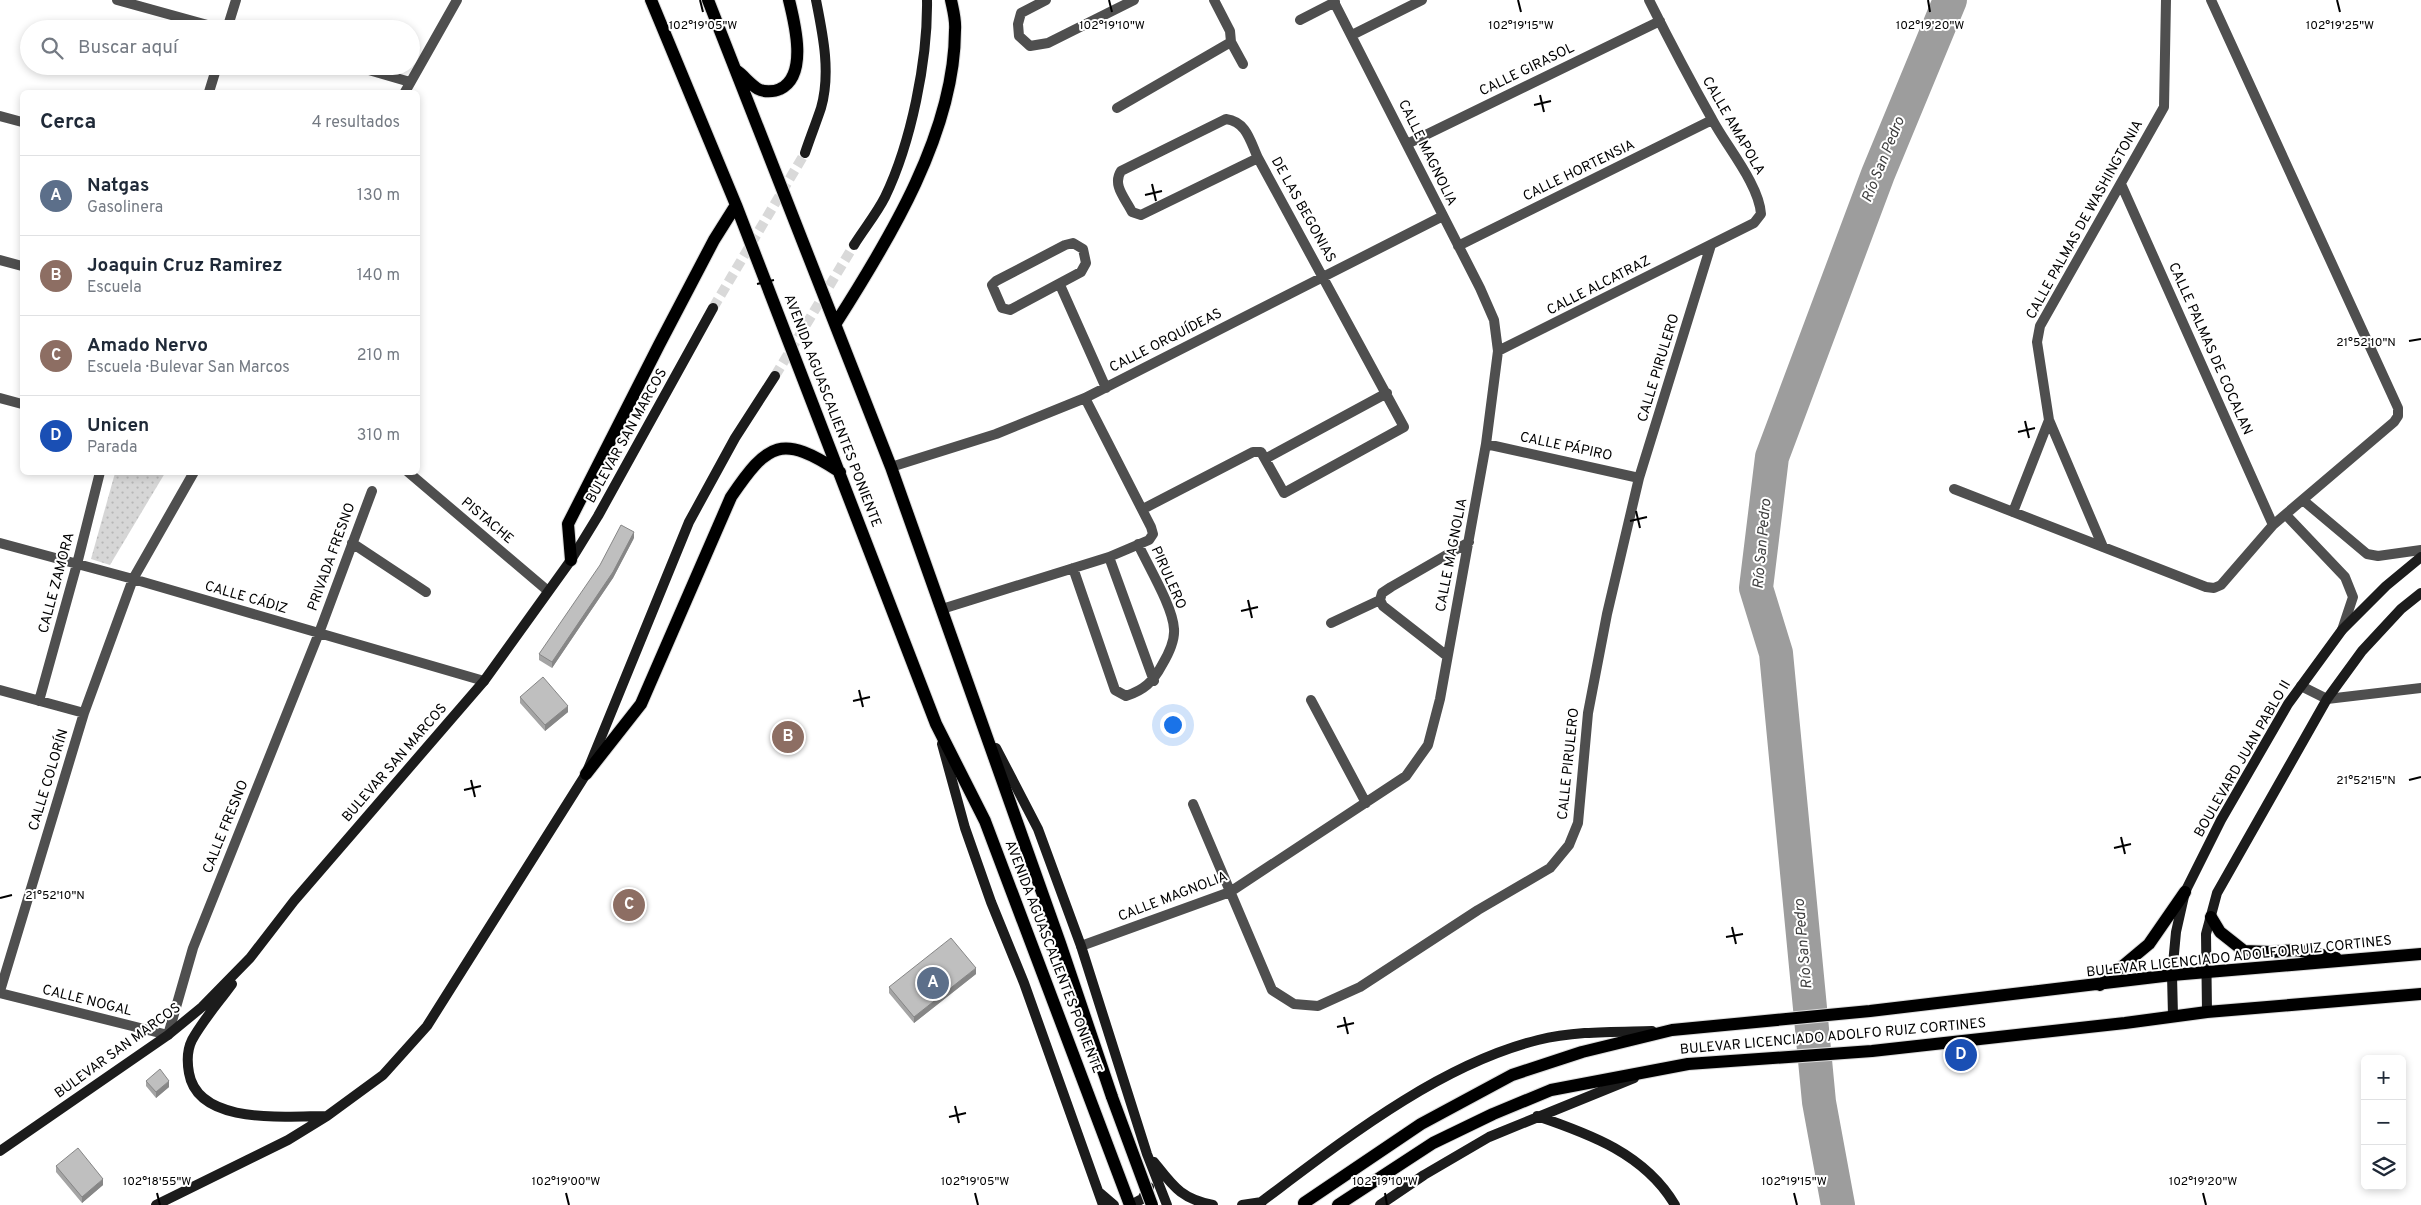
<!DOCTYPE html>
<html lang="es">
<head>
<meta charset="utf-8">
<style>
  :root { --surface:#fff; --page:#f2f2f3; --text:#1f2937; --muted:#747a83; --line:#e0e1e3; --accent:#7c3aed }
  body { margin:0; font-family:Overpass,sans-serif; background:var(--page); color:var(--text) }
  .controls { position:absolute; right:15px; bottom:15px; display:grid; overflow:hidden; border-radius:8px; box-shadow:0 2px 8px #0003 }
  .controls button { width:45px; height:45px; display:grid; place-items:center; padding:0; border:0; border-bottom:1px solid var(--line); background:var(--surface); color:var(--text); font:25px sans-serif }
  .you { position:absolute; left:1172px; top:724px; width:18px; height:18px; margin:-12px; border:4px solid #fff; border-radius:50%; background:#1a73e8; box-shadow:0 0 0 8px #1a73e833 }
  .badge { display:grid; place-items:center; width:32px; height:32px; border-radius:50%; background:var(--accent); color:#fff; font-size:16px; font-weight:700 }
  .pin { position:absolute; translate:-50% -50%; border:2px solid #fff; box-shadow:0 1px 5px #0006 }
  .list { margin:0; padding:0; list-style:none }
  h2 { display:flex; justify-content:space-between; align-items:center; height:65px; margin:0; padding:0 20px; font-size:21px }
  h2 small { font-size:16px; font-weight:400; color:var(--muted) }
  .list li { display:grid; grid-template-columns:32px 1fr auto; gap:15px; align-items:center; box-sizing:border-box; height:80px; padding:0 20px; border-top:1px solid var(--line) }
  .list b { display:block; font-size:19px; white-space:nowrap }
  .list p { margin:0; font-size:16px; white-space:nowrap; color:var(--muted) }
  .list em { font-size:16px; font-style:normal; color:var(--muted) }
  .icon { flex:none; width:28px; height:28px; fill:none; stroke:currentColor; stroke-width:2; stroke-linecap:round; stroke-linejoin:round }
  .map { position:relative; flex:none; width:2421px; height:1205px; overflow:hidden }
  .search { position:absolute; background:var(--surface); box-shadow:0 2px 8px #0003; left:20px; top:20px; width:400px; height:55px; display:flex; align-items:center; gap:12px; box-sizing:border-box; padding:0 18px; border-radius:28px; color:var(--muted); font-size:19px }
  .panel { position:absolute; background:var(--surface); box-shadow:0 2px 8px #0003; left:20px; top:90px; width:400px; height:385px; border-radius:8px }
  .map>svg:first-child { display:block }
</style>
</head>
<body>
<div class="map">
<svg width="2421" height="1205" viewBox="0 0 2421 1205">
  <defs>
    <pattern id="park-dots" width="8" height="8" patternUnits="userSpaceOnUse" patternTransform="scale(1.25)"><rect width="8" height="8" fill="#d6d6d6"/><path d="M2 2h.1M6 6h.1" fill="none" stroke="#b6b6b6" stroke-width="1.8" stroke-linecap="round"/></pattern>
  </defs>
  <rect width="100%" height="100%" fill="#fff"/>
  <path fill="url(#park-dots)" d="M115,473H165L110,565L91,559Z"/>
  <g fill="none" stroke-linecap="round" stroke-linejoin="round">
    <path stroke="#9d9d9d" stroke-width="34" d="M1838,1205L1819,1102L1776,653L1756,588L1772,457L1878,174L1950,0"/>
    <path stroke="#d9d9d9" stroke-width="10" stroke-dasharray="10 5" stroke-linecap="butt" d="M713,308L805,153
      M775,376L854,245"/>
    <defs>
      <path id="primary" d="M651,0L736,205L936,724L985,821L1130,1205
        M708,0L891,467L1060,943L1112,1097
        M737,71C744,76 750,84 758,89C763,92 774,92 780,89C808,76 795,24 789,0
        M836,323C889,240 955,132 955,30C956,20 953,10 951,0
        M571,560L568,524L659,345L714,240L736,205
        M586,774L641,704L731,497C768,442 782,434 840,472
        M2211,917L2220,932L2244,951L2271,952L2296,950L2336,958
        M2100,985L2149,944L2185,892
        M1304,1203L1421,1124L1512,1075L1582,1052L1672,1030L1870,1011L2172,975L2421,954
        M1338,1205L1433,1143L1493,1114L1551,1090L1688,1064L1872,1051L2125,1023L2207,1012L2421,994"/>
    </defs>
    <use href="#primary" stroke="#dbdbdb" stroke-width="14"/>
    <path stroke="#4f4f4f" stroke-width="10" d="M117,0L222,29
      M1046,0L1021,13L1018,24L1019,36L1030,46L1048,43L1134,0
      M1214,0L1230,31L1231,42L1243,64
      M1300,20L1335,2
      M227,29L236,0
      M1352,35L1422,0
      M355,66L410,82
      M209,92L217,66
      M405,92L457,0
      M1117,108L1231,42
      M0,116L22,122
      M1407,144L1660,21
      M2121,184L2273,525
      M1073,243L1083,249L1086,263L1081,272L1010,310L1002,308L992,285L996,281L1065,245Z
      M1458,246L1712,120
      M0,260L22,266
      M1060,285L1106,388
      M1498,351L1754,223L1761,214C1759,184 1726,146 1712,119C1690,80 1669,40 1649,0
      M0,398L22,404
      M2049,420L2103,547
      M1486,444L1639,478
      M1265,459L1387,393
      M891,467L996,434L1085,398L1443,216
      M408,472L548,591
      M1954,489L2206,587L2214,588L2221,585L2273,525L2394,422L2398,416V408L2211,0
      M2304,501L2367,554L2378,556L2421,550
      M1143,509L1253,452H1261L1284,493L1404,427L1258,158C1250,141 1247,122 1226,119L1121,171C1112,185 1125,198 1132,212L1141,215L1258,158
      M2013,512L2049,420L2037,342L2040,326L2164,107L2166,0
      M2286,515L2345,577L2353,597L2342,630
      M0,543L133,579L484,681
      M352,543L426,592
      M1109,557L1154,681
      M1073,568L1115,690L1126,696C1144,690 1153,682 1162,665C1168,655 1175,641 1174,629C1173,607 1148,566 1138,544
      M1380,600L1383,606L1447,656
      M942,609L1109,557L1149,540L1153,534L1151,527L1085,398
      M1331,623L1380,600L1382,593L1391,587L1469,542
      M2301,686L2327,699L2421,688
      M0,690L84,713
      M1311,700L1366,803
      M39,701L77,564L100,472
      M1193,804L1272,990L1294,1004L1318,1006L1360,987L1478,910L1550,868L1569,845L1578,823L1588,713L1607,614L1639,478L1711,245
      M1081,946L1230,892L1406,776L1428,745L1440,699L1486,444L1498,351L1494,320L1480,288L1333,0
      M0,991L84,713L133,579L194,472
      M0,993L168,1035L193,948L319,633L372,491"/>
    <path stroke="#1c1c1c" stroke-width="10" d="M805,153C810,138 816,123 821,108C831,73 823,35 816,0
      M854,245C864,229 877,213 885,197C911,143 928,60 927,0
      M942,744L965,828L991,902L1024,983L1103,1205
      M996,748L1038,829L1081,946L1147,1154L1167,1205
      M232,984C219,1002 203,1020 192,1040C187,1050 187,1062 189,1073C198,1126 288,1116 327,1116
      M2207,1012L2206,934L2217,893L2327,699L2362,651L2401,609L2421,593
      M2173,1016L2172,975L2176,932L2185,892L2221,820L2288,704L2342,630L2386,586L2421,557
      M1537,1116C1590,1134 1645,1154 1675,1205
      M0,1151L168,1035L202,1007L250,958L294,901L484,681L571,560L598,516L713,308
      M1154,1162C1173,1186 1181,1199 1213,1205
      M1100,1193L1114,1205
      M156,1205L288,1140L327,1116L383,1075L427,1026L586,774L689,522L735,438L775,376
      M1131,1205L1142,1199L1149,1187
      M1242,1205L1262,1202
      M1257,1205C1340,1143 1437,1065 1538,1040C1574,1031 1614,1032 1652,1031
      M1380,1205L1424,1175L1489,1137L1634,1078"/>
    <use href="#primary" stroke="#000" stroke-width="12"/>
    <defs>
      <path id="primary-bridge" d="M1112,1097L1152,1205"/>
    </defs>
    <use href="#primary-bridge" stroke="#dbdbdb" stroke-width="14" stroke-linecap="butt"/>
    <use href="#primary-bridge" stroke="#000" stroke-width="12"/>
  </g>
  <path fill="#a4a4a4" d="M634,538L613,578L552,668L539,660V654Z
    M520,697L568,712L545,731L520,703Z
    M976,974L914,1023L889,993V987Z
    M146,1081L169,1087L156,1098L146,1086Z
    M56,1166L103,1185L82,1203L56,1172Z"/>
  <path fill="#868686" d="M634,532V538L613,578L552,668V662Z
    M568,706V712L545,731V725Z
    M976,968V974L914,1023V1017Z
    M169,1081V1087L156,1098V1092Z
    M103,1179V1185L82,1203V1197Z"/>
  <path fill="#bfbfbf" stroke="#868686" d="M621,525L634,532L613,572L552,662L539,654L600,565Z
    M543,677L568,706L545,725L520,697Z
    M951,938L976,968L914,1017L889,987Z
    M160,1069L169,1081L156,1092L146,1081Z
    M78,1148L103,1179L82,1197L56,1166Z"/>
  <path fill="none" stroke="#000" stroke-width="2" d="M700,0L703,12M1109,0L1112,12M1518,0L1521,12M1928,0L1930,12M2337,0L2340,12M1540,95L1544,112M1534,105L1551,101M1152,184L1156,201M1145,195L1162,191M763,274L767,291M757,284L774,280M2409,341L2421,339M2025,421L2029,438M2018,432L2035,428M1636,511L1640,528M1630,521L1647,517M1248,600L1252,618M1241,611L1258,607M859,690L863,707M853,701L870,697M471,780L475,797M2409,780L2421,777M464,790L481,786M2121,837L2125,854M2114,848L2131,844M0,898L12,895M1732,927L1736,944M1726,937L1743,934M1344,1017L1348,1034M1337,1027L1354,1023M955,1106L959,1123M949,1117L966,1113M157,1193L160,1205M566,1193L569,1205M975,1193L978,1205M1385,1193L1387,1205M1794,1193L1797,1205M2203,1193L2206,1205"/>
  <g text-anchor="middle" dominant-baseline="central" stroke-width="4" stroke-linejoin="round" paint-order="stroke">
    <g font-size="14" fill="#000" stroke="#fff">
      <text transform="translate(1527 70) rotate(-26)">CALLE GIRASOL</text>
      <text transform="translate(1733 126) rotate(60)">CALLE AMAPOLA</text>
      <text transform="translate(1427 153) rotate(64)">CALLE MAGNOLIA</text>
      <text transform="translate(1579 171) rotate(-26)">CALLE HORTENSIA</text>
      <text transform="translate(1303 210) rotate(61)">DE LAS BEGONIAS</text>
      <text transform="translate(2085 220) rotate(-61)">CALLE PALMAS DE WASHINGTONIA</text>
      <text transform="translate(1599 286) rotate(-27)">CALLE ALCATRAZ</text>
      <text transform="translate(1166 341) rotate(-27)">CALLE ORQUÍDEAS</text>
      <text transform="translate(2210 349) rotate(66)">CALLE PALMAS DE COCALAN</text>
      <text transform="translate(1659 368) rotate(-73)">CALLE PIRULERO</text>
      <text transform="translate(832 411) rotate(69)">AVENIDA AGUASCALIENTES PONIENTE</text>
      <text transform="translate(627 436) rotate(-61)">BULEVAR SAN MARCOS</text>
      <text transform="translate(1566 447) rotate(12)">CALLE PÁPIRO</text>
      <text transform="translate(487 521) rotate(40)">PISTACHE</text>
      <text transform="translate(1452 555) rotate(-79)">CALLE MAGNOLIA</text>
      <text transform="translate(332 557) rotate(-70)">PRIVADA FRESNO</text>
      <text transform="translate(1168 578) rotate(66)">PIRULERO</text>
      <text transform="translate(57 583) rotate(-75)">CALLE ZAMORA</text>
      <text transform="translate(246 598) rotate(16)">CALLE CÁDIZ</text>
      <text transform="translate(2243 759) rotate(-60)">BOULEVARD JUAN PABLO II</text>
      <text transform="translate(395 763) rotate(-49)">BULEVAR SAN MARCOS</text>
      <text transform="translate(1569 764) rotate(-84)">CALLE PIRULERO</text>
      <text transform="translate(49 780) rotate(-73)">CALLE COLORÍN</text>
      <text transform="translate(226 827) rotate(-68)">CALLE FRESNO</text>
      <text transform="translate(1173 897) rotate(-21)">CALLE MAGNOLIA</text>
      <text transform="translate(1053 957) rotate(69)">AVENIDA AGUASCALIENTES PONIENTE</text>
      <text transform="translate(2239 957) rotate(-6)">BULEVAR LICENCIADO ADOLFO RUIZ CORTINES</text>
      <text transform="translate(87 1001) rotate(14)">CALLE NOGAL</text>
      <text transform="translate(1833 1037) rotate(-5)">BULEVAR LICENCIADO ADOLFO RUIZ CORTINES</text>
      <text transform="translate(118 1051) rotate(-36)">BULEVAR SAN MARCOS</text>
    </g>
    <g font-size="15" font-style="italic" fill="#3e3e3e" stroke="#fff">
      <text transform="translate(1884 160) rotate(-68)">Río San Pedro</text>
      <text transform="translate(1763 544) rotate(-85)">Río San Pedro</text>
      <text transform="translate(1804 944) rotate(-95)">Río San Pedro</text>
    </g>
  </g>
  <g font-size="12" text-anchor="middle" fill="#000" stroke="#fff" stroke-width="4" stroke-linejoin="round" paint-order="stroke">
    <text x="703" y="29">102°19'05"W</text>
    <text x="1112" y="29">102°19'10"W</text>
    <text x="1521" y="29">102°19'15"W</text>
    <text x="1930" y="29">102°19'20"W</text>
    <text x="2340" y="29">102°19'25"W</text>
    <text x="2366" y="346">21°52'10"N</text>
    <text x="2366" y="784">21°52'15"N</text>
    <text x="55" y="899">21°52'10"N</text>
    <text x="157" y="1185">102°18'55"W</text>
    <text x="566" y="1185">102°19'00"W</text>
    <text x="975" y="1185">102°19'05"W</text>
    <text x="1385" y="1185">102°19'10"W</text>
    <text x="1794" y="1185">102°19'15"W</text>
    <text x="2203" y="1185">102°19'20"W</text>
  </g>
</svg>
<div class="controls">
<button>+</button>
<button>−</button>
<button><svg class="icon" aria-label="layers" viewBox="0 0 24 24"><path d="M12 4l9 5-9 5-9-5zM3 14l9 5 9-5"/></svg></button>
</div>
<div class="you"></div>
<div class="pin badge" style="left:933px;top:983px;background:#5c6f8a">A</div>
<div class="pin badge" style="left:788px;top:737px;background:#8d6e63">B</div>
<div class="pin badge" style="left:629px;top:905px;background:#8d6e63">C</div>
<div class="pin badge" style="left:1961px;top:1055px;background:#1a4fb4">D</div>
<div class="search"><svg class="icon" aria-label="search" viewBox="0 0 24 24"><circle cx="10" cy="10" r="6"/><path d="M15 15l6 6"/></svg>Buscar aquí</div>
<section class="panel">
<h2>Cerca<small>4 resultados</small></h2>
<ul class="list">
<li><span class="badge" style="background:#5c6f8a">A</span><div><b>Natgas</b><p>Gasolinera</p></div><em>130 m</em></li>
<li><span class="badge" style="background:#8d6e63">B</span><div><b>Joaquin Cruz Ramirez</b><p>Escuela</p></div><em>140 m</em></li>
<li><span class="badge" style="background:#8d6e63">C</span><div><b>Amado Nervo</b><p>Escuela · Bulevar San Marcos</p></div><em>210 m</em></li>
<li><span class="badge" style="background:#1a4fb4">D</span><div><b>Unicen</b><p>Parada</p></div><em>310 m</em></li>
</ul>
</section>
</div>
</body>
</html>
